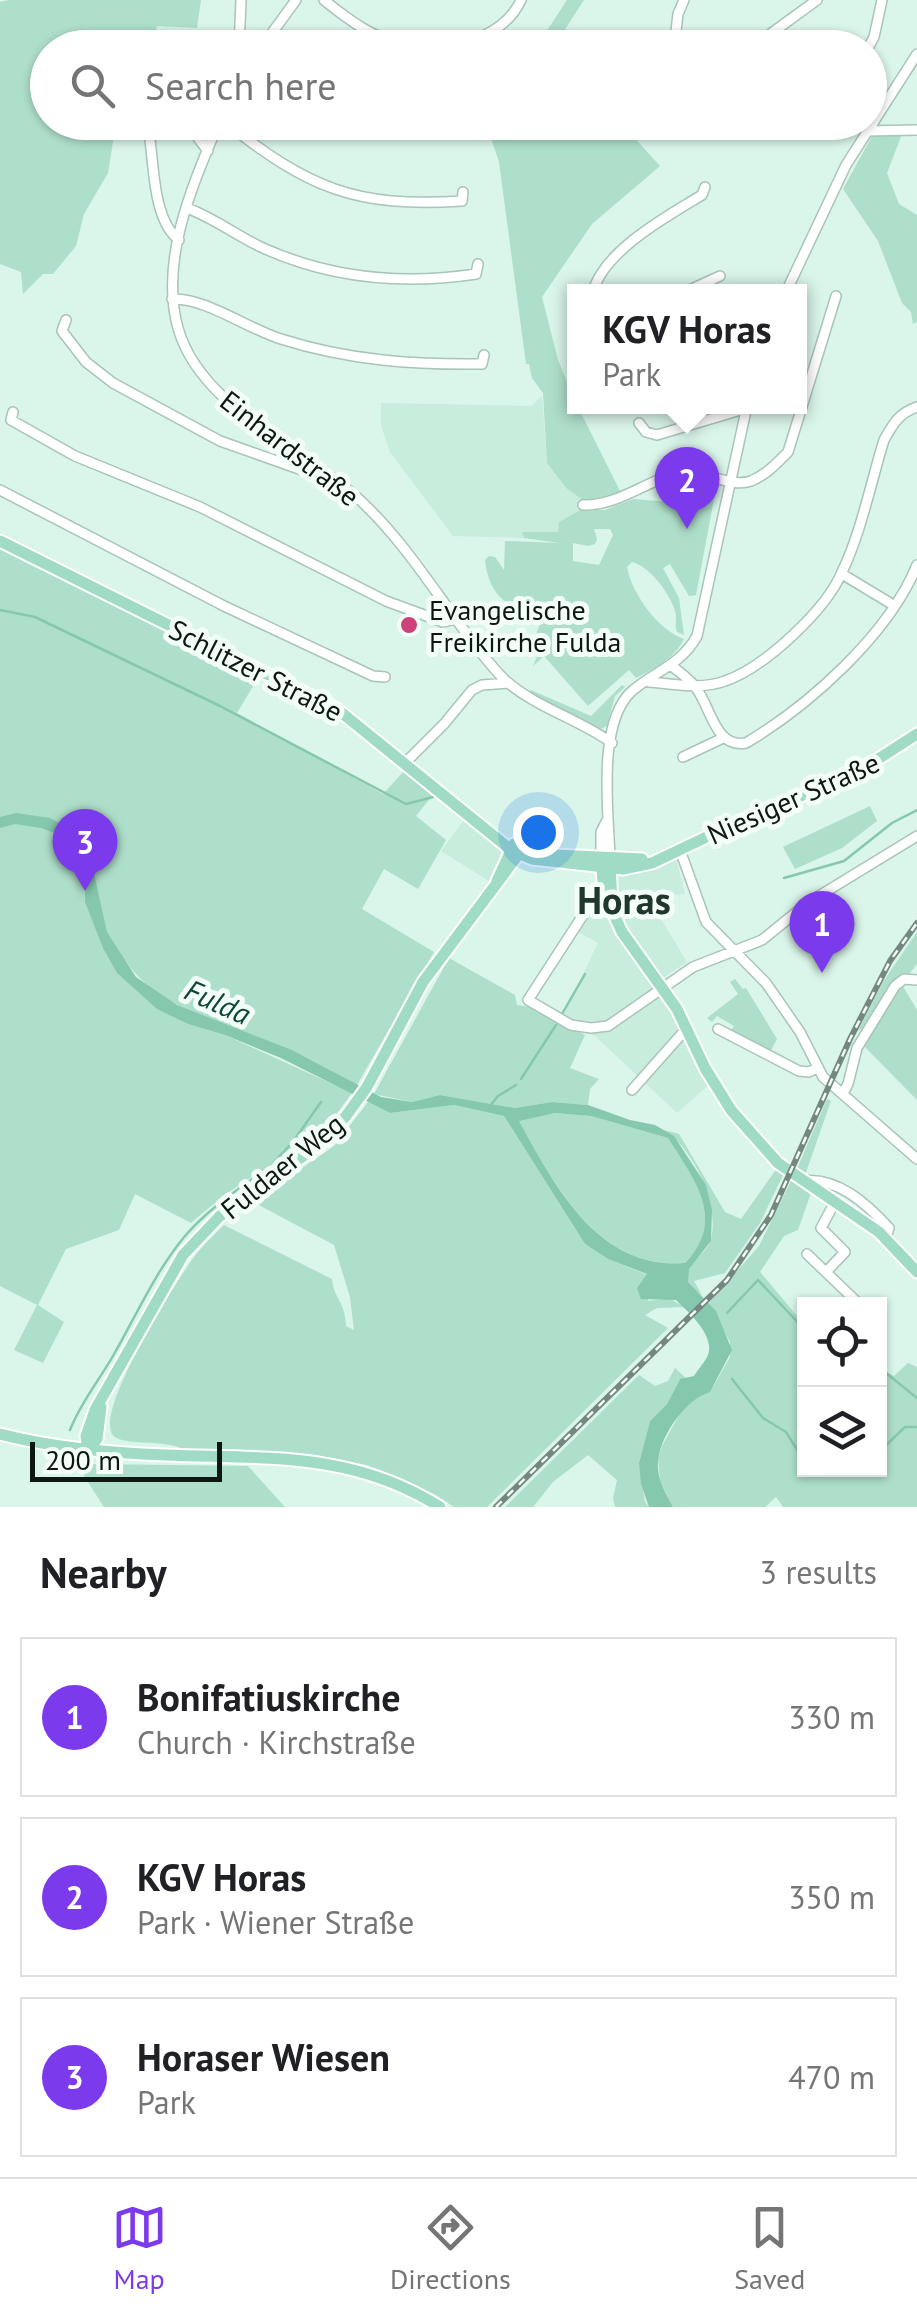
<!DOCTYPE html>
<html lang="en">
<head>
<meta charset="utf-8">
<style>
  :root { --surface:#fff; --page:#f6f6f6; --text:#202124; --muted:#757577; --line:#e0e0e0; --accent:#7c3aed }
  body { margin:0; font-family:"PT Sans",sans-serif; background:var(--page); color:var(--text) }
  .controls { position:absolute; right:30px; bottom:30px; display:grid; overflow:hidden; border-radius:0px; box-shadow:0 2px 8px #0004 }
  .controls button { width:90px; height:90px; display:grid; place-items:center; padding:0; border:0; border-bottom:2px solid var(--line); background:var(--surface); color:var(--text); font:50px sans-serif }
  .scale { position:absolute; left:30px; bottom:25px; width:192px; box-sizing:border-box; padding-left:10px; border:5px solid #0e1813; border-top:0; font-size:28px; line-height:35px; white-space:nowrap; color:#0e1813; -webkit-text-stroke:8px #f3fef9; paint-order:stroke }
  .you { position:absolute; left:538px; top:832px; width:35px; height:35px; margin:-25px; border:8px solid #fff; border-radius:50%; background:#1a73e8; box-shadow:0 0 0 15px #1a73e833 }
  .badge { display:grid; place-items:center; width:65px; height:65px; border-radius:50%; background:var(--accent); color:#fff; font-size:32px; font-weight:700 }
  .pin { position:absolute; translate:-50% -82px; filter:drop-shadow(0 2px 5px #0008) }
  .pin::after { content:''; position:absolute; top:52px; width:35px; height:30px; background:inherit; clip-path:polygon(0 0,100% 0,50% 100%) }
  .popup { position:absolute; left:567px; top:284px; width:240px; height:130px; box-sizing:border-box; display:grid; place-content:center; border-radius:0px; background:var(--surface); filter:drop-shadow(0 2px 8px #0005); font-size:32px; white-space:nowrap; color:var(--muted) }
  .popup b { font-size:38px; color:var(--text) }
  .popup::after { content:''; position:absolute; left:50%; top:100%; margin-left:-20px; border:20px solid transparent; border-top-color:var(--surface) }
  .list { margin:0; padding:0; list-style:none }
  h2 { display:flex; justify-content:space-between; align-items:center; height:130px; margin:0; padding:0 40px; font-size:42px }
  h2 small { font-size:32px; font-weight:400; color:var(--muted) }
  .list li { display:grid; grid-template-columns:65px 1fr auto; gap:30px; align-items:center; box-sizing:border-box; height:160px; margin:0 20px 20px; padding:0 20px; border:2px solid var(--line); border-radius:0px }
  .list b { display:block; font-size:38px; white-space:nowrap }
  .list p { margin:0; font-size:32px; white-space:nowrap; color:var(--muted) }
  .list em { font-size:32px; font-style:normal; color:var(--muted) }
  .icon { flex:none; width:55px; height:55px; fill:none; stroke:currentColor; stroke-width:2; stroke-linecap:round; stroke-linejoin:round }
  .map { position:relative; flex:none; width:917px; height:1507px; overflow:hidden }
  .search { position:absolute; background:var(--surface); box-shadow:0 2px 8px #0004; left:30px; right:30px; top:30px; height:110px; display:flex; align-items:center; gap:25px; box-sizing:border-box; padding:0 35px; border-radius:55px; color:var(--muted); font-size:38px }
  .sheet { height:670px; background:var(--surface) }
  nav { display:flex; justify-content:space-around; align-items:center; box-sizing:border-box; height:140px; border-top:2px solid var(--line); background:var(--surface); font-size:28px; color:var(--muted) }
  nav a { display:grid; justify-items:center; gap:5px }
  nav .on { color:var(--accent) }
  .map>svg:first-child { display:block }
</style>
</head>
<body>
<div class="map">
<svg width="917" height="1507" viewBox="0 0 917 1507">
  <rect width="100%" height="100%" fill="#daf5e9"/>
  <path fill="#c8eddd" d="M542,396L547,463L566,488L583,500L582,509L559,522L558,532H523L524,538L453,536L390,452L381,426V403L531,406Z
    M464,820L502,852L489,881L441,851Z
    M676,858L685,894L663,896L661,919L687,962L651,986L680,1025L710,1084L677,1113L595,1036L561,1020L598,943L576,931L598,899L622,872Z"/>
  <path fill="#aedfca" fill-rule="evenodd" d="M9,0H201L197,28L157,26L154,47L48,48V122L116,123L108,173L84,214L76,246L53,274H43L23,294L21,272L0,264V2Z
    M567,0H584L564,31L567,47H529L548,29Z
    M486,123H541L542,129L562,127V123H621L660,166L592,224L542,297L558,360L574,399V406L578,407L620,491L601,501L583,500L566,488L547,463L543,393L532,378L529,364H526L499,162Z
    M902,134L887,173L899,204L917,215V322L913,324L911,312L902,303L878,241L843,189L872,136Z
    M687,477L717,483L696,595L689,596L670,564L663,568L679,598L684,635L677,632C675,626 676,621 676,615C673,597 650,566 632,562L627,567C632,594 658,630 684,639C674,659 655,668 636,678L629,670L588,706L544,656L533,666L541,647L535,637L541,621L556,609C517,614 490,604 485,560L489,556L495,557L504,570L505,541L560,543L524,538L522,532H558L559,522L582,509L605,510L633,499L682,503L696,494L693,489L681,488L672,482ZM594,529H610L613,535L599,565L573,561V543L588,546L595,544L597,539Z
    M0,547L258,678L237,713L383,794L405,770L432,796L416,816L446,840L418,889L384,869L362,909L434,952L357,1085C334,1073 311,1058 287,1049C232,1027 159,1011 125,960L122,971L188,1024L225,1035L352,1093C333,1118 312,1153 282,1165C277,1167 272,1167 267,1169C239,1182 215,1203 191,1223L135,1194L119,1230L66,1249L38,1305L64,1322L43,1363L14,1350L37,1305L0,1286Z
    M622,685L625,687L615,696L607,726L601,729L529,692L531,690L591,716Z
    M870,806L877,821L842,848L795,869L783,847Z
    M917,932V964L910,973L899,976L865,1027L858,1031L883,982Z
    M449,958L515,995L517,1005L530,1007L585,1035L570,1068L599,1079L590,1089L588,1105L552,1102L515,1108L440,1095L412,1102L374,1094Z
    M735,979L743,989L746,988L777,1039L770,1052L731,1031L734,1026L717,1016L712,1022L707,1018L738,994L730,982Z
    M901,983L917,1010V1100L862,1044Z
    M827,1099L831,1101L804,1178L796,1171Z
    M368,1102L390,1113L454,1105L504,1116L585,1244L608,1259L648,1275V1301L669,1298L684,1307L657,1308L645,1315L668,1328L487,1507H454L436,1495L367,1465L308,1454L183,1449C162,1439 129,1446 115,1437C88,1419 180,1275 197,1253C205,1243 215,1234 224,1225L332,1279C334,1300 345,1300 346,1326L354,1330L350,1297L334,1245L253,1202L334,1146Z
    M555,1113L591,1116L668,1138C694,1180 727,1220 685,1263C598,1270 555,1185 518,1120Z
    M664,1130L679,1134L725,1212L741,1219L777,1168L784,1173L760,1223L725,1273L694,1281L702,1295C696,1291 688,1286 687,1278C686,1263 708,1253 711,1239C720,1205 693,1148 664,1130Z
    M792,1179L811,1193L798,1230L784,1236L760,1272L804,1324V1470H880V1369L894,1376L908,1363L917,1367V1507H783L776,1497L765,1507H673L660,1481L658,1458L662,1446L685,1404L713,1387L730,1357V1342L709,1303L759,1246Z
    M675,1368L687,1379H680L667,1404L650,1421L639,1463L645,1502L649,1507H615L613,1498L617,1480L588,1455L553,1482L533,1507H505L639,1375L655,1386L668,1381Z
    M86,1464L248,1466L285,1507H104L84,1476Z"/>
  <path fill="#86c8ad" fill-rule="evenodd" d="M16,813L50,818L86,837L107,932L136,977L177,1005L292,1050L381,1097L412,1102L440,1095L515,1108L552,1102L588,1105L630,1120L655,1125L674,1136L706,1185L712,1210L711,1241L689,1269L688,1282L716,1311L732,1350L710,1392C684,1399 655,1443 658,1469C659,1483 667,1495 673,1507H649L641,1484L639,1463L650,1421L667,1404L680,1379L694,1376C698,1369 705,1362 708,1355C715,1335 689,1313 676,1300L641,1299L637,1288L647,1274L608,1259L585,1244L504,1116L454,1105L390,1113L281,1058L225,1035L188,1024L157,1009L117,973L103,948L85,902V876L78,850L65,837L41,828L15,824L0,828V817ZM555,1113L591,1116L668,1138C694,1180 727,1219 685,1263C598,1270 555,1186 519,1121Z"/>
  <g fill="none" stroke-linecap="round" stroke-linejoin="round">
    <path stroke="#86c8ad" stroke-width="2.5" d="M0,610L35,617L220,706L406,804L433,797
      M784,878L844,861L892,823L917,810
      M562,1014L585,974
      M521,1079L556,1025
      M490,1106L498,1096L516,1085
      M274,1162L292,1143L321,1102
      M727,1313L758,1280L804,1329
      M880,1368L917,1398
      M732,1379L763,1418L786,1432L804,1461
      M70,1430C81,1402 98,1382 113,1356C136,1316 155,1272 185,1236C208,1209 240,1188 269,1167
      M880,1451L905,1427H917
      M810,1470L814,1476L851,1474L856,1470"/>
    <defs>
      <path id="minor" d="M324,0C356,26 383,45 425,48
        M198,48L204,43
        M239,48L241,0
        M261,48L296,0
        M432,48C466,46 506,33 521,0
        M674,48L678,14L684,0
        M751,48L817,0
        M868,48L874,37L882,0
        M196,122L198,138L208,151
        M219,122C193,184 159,260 178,328C200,408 305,448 363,503C400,538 428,581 458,622C473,642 488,664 506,681C537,708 579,719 612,743
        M225,122C308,188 355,208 462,201L463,192
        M378,122L421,127L452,125V122
        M156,131L150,140C154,170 154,221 179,240
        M866,131L917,130
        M187,208C214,218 237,236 263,248C332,279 403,285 476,274L478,264
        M593,292C603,251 669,215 702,195L705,187
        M685,292L720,276
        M786,292L846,165L917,54
        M172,299C204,297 248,329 281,339C347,360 413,365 482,364L484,355
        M66,320L62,331L86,362L113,383L220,441L302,470L315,464
        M13,412L11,420L75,456L200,507L386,601L443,622L456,619
        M639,423L646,432L657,435L747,408
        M0,490L224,606L373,676L385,677
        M583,505C623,506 652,474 688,473C709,472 731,488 751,481C766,475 777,463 788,452L836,296
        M842,574L895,606
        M672,666C680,673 690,679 696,688C711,707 715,749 746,743C810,705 889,634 917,565
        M649,682C674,684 701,690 725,681C764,668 826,610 842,572C861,533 871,482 884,440C893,424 899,413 917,407
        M683,757L723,738
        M405,763L444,724L472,690L482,685L509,683
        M680,850L706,922L766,983L800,1032L823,1077L917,1159
        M601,858V832L606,822
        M610,859C609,816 596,723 632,691C655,671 681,665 697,636L747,406
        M604,893L596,895L528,1000L571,1025L591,1028L608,1026L693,967L762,940L809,902L917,836
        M718,1029L799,1071L809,1072L817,1068
        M632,1090L687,1028
        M843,1093L848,1084L857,1048L895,986L904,979L917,980
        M802,1181C837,1176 867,1204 889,1228L886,1238
        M807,1254L859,1304
        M826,1272L845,1252L821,1228L835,1202"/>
      <path id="major" d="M0,541L337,709L511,850L532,859L623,869L652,863L736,823L858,772L917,734
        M555,855L642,859
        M601,858L604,893L622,932L677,1009L705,1068L731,1110L778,1163L879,1232L917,1272
        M610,863L612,904
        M497,881L514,844
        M0,1434C55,1448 110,1453 166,1455C265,1459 352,1451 440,1507
        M88,1451L86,1436L95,1410L183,1255L220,1216L309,1152L346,1116L367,1087L423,982L521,851
        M88,1451L97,1439L101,1407"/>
    </defs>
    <use href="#minor" stroke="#a9c4b8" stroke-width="12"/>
    <use href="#major" stroke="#fff" stroke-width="15"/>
    <use href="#minor" stroke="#fff" stroke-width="9"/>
    <use href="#major" stroke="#9fdbc5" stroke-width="11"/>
    <defs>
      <path id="rail" d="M496,1507L727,1280L771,1215L850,1039L890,961L917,923"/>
    </defs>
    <use href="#rail" stroke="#75887f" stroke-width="6"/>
    <use href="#rail" stroke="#f3fef9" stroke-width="2.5" stroke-dasharray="8" stroke-linecap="butt"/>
  </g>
  <circle fill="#cc4279" stroke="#f3fef9" stroke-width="4" cx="409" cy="625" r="10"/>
  <g text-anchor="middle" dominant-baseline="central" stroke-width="10" stroke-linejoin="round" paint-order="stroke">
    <g font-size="28" fill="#0e1813" stroke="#f3fef9">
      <text transform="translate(290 448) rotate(38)">Einhardstraße</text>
      <text transform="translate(256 670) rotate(27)">Schlitzer Straße</text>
      <text transform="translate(793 798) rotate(-24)">Niesiger Straße</text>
      <text transform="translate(282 1166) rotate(-39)">Fuldaer Weg</text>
    </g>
    <g font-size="28" fill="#0e1813" stroke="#f3fef9" text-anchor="start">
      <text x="429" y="609">Evangelische<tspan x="429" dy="32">Freikirche Fulda</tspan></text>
    </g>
    <g font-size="30" font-style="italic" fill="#104736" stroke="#f3fef9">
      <text transform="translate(218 1001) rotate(24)">Fulda</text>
    </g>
    <g font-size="38" font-weight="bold" fill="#20372e" stroke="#f3fef9">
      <text x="624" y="899">Horas</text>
    </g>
  </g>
</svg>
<div class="controls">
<button><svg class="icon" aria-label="locate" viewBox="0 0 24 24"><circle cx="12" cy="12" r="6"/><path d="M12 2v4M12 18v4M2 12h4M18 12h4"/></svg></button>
<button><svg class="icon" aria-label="layers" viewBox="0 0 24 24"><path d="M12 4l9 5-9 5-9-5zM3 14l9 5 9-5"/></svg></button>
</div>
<div class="scale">200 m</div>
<div class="you"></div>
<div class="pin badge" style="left:822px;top:973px">1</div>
<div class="pin badge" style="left:687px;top:529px">2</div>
<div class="popup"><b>KGV Horas</b>Park</div>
<div class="pin badge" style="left:85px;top:891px">3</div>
<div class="search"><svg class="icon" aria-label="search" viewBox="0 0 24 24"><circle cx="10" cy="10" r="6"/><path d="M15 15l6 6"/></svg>Search here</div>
</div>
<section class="sheet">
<h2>Nearby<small>3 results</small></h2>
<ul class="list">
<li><span class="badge">1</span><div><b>Bonifatiuskirche</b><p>Church · Kirchstraße</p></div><em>330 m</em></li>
<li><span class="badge">2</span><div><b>KGV Horas</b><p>Park · Wiener Straße</p></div><em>350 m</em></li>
<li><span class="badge">3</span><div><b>Horaser Wiesen</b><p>Park</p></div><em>470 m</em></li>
</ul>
</section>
<nav>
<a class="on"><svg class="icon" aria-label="map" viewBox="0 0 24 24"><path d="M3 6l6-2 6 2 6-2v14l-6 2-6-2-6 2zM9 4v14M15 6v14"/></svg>Map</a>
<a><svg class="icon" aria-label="directions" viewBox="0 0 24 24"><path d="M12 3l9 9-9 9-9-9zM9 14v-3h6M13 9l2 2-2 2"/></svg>Directions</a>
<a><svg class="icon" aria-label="saved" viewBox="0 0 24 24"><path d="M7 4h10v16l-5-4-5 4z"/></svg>Saved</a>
</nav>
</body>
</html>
